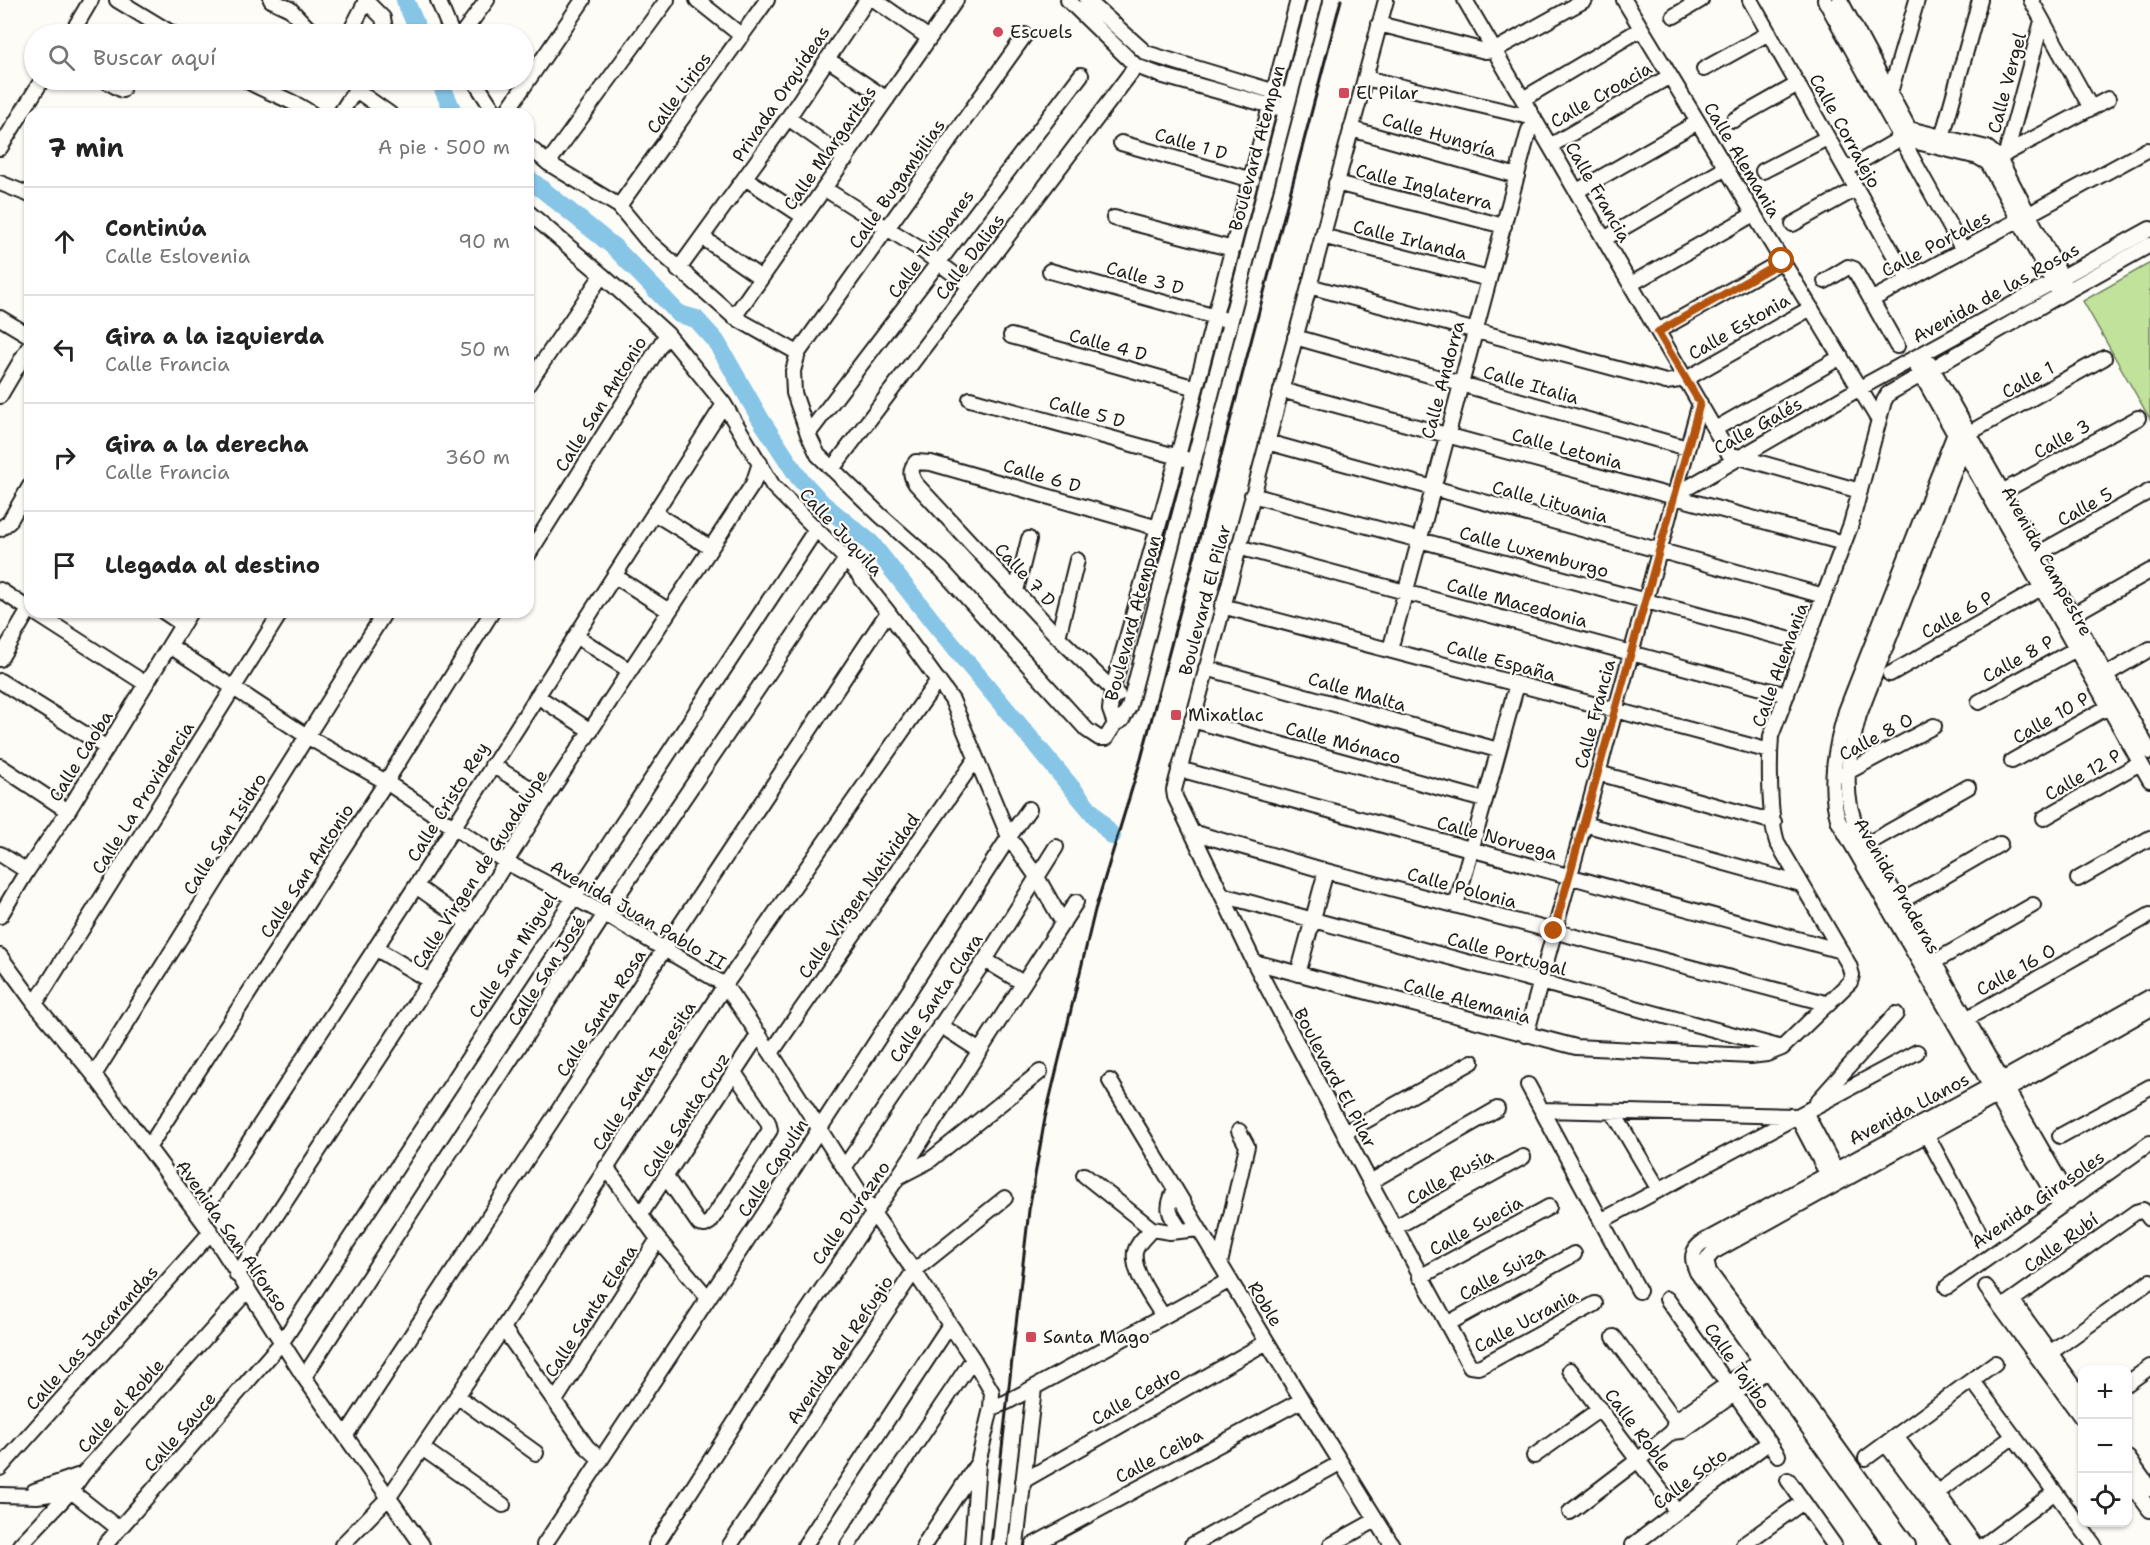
<!DOCTYPE html>
<html lang="es">
<head>
<meta charset="utf-8">
<style>
  :root { --surface:#fff; --page:#f6f6f6; --text:#222; --muted:#767676; --line:#e0e0e0 }
  body { margin:0; font-family:"Shantell Sans",sans-serif; background:var(--page); color:var(--text) }
  .controls { position:absolute; right:18px; bottom:18px; display:grid; overflow:hidden; border-radius:12px; box-shadow:0 2px 4px #0004 }
  .controls button { width:54px; height:54px; display:grid; place-items:center; padding:0; border:0; border-bottom:2px solid var(--line); background:var(--surface); color:var(--text); font:30px sans-serif }
  .stop { position:absolute; width:18px; height:18px; margin:-14px; border:4px solid #b45309; border-radius:50%; background:#fff }
  .stop.end { background:#b45309; border-color:#fff; box-shadow:0 2px 6px #0008 }
  .list { margin:0; padding:0; list-style:none }
  h2 { display:flex; justify-content:space-between; align-items:center; height:78px; margin:0; padding:0 24px; font-size:26px }
  h2 small { font-size:20px; font-weight:400; color:var(--muted) }
  .list li { display:grid; grid-template-columns:39px 1fr auto; gap:18px; align-items:center; box-sizing:border-box; height:108px; padding:0 24px; border-top:2px solid var(--line) }
  .list b { display:block; font-size:22px; white-space:nowrap }
  .list p { margin:0; font-size:20px; white-space:nowrap; color:var(--muted) }
  .list em { font-size:20px; font-style:normal; color:var(--muted) }
  .icon { flex:none; width:33px; height:33px; fill:none; stroke:currentColor; stroke-width:2; stroke-linecap:round; stroke-linejoin:round }
  .map { position:relative; flex:none; width:2150px; height:1545px; overflow:hidden }
  .search { position:absolute; background:var(--surface); box-shadow:0 2px 4px #0004; left:24px; top:24px; width:510px; height:66px; display:flex; align-items:center; gap:15px; box-sizing:border-box; padding:0 21px; border-radius:33px; color:var(--muted); font-size:22px }
  .panel { position:absolute; background:var(--surface); box-shadow:0 2px 4px #0004; left:24px; top:108px; width:510px; height:510px; border-radius:18px }
  .map>svg:first-child { display:block }
</style>
</head>
<body>
<div class="map">
<svg width="2150" height="1545" viewBox="0 0 2150 1545">
  <rect width="100%" height="100%" fill="#fdfcf7"/>
  <filter id="ink" filterUnits="userSpaceOnUse"><feTurbulence type="fractalNoise" baseFrequency=".0167" numOctaves="2"/><feDisplacementMap in="SourceGraphic" scale="12" xChannelSelector="R" yChannelSelector="G"/><feConvolveMatrix kernelMatrix="1 2 1 2 8 2 1 2 1" color-interpolation-filters="sRGB"/></filter>
  <g filter="url(#ink)">
    <path fill="#c1e29b" stroke="#6e7f5c" stroke-width="1.5" d="M2150,263V419L2083,301Z"/>
    <g fill="none" stroke-linecap="round" stroke-linejoin="round">
      <path stroke="#87c5e7" stroke-width="18" d="M405,0L420,34
        M439,80L454,114
        M528,178L614,247L679,314L696,319L716,341L761,420L799,478L823,504L871,543L934,623L1112,836"/>
      <defs>
        <path id="minor" d="M117,0L173,34
          M271,0L290,9L308,28L321,34
          M365,0L383,18L386,34
          M438,0L452,34
          M697,0L742,36
          M875,0L929,38
          M1068,0L1136,66L1160,75L1279,108
          M1087,0L1146,53L1282,94
          M1386,0L1174,790L1175,797L1254,962L1370,1182L1470,1366L1478,1367L1483,1365L1595,1304
          M1465,0L1729,454L1860,491
          M1624,0L1878,419
          M1750,0L1908,280
          M1825,0L1901,138L1978,157L1988,163L2056,288
          M1840,0L1909,129L1987,148L1999,158L2065,284
          M2031,0L2091,108
          M1674,16L1701,0
          M1379,24L1485,51L1495,50L1585,0
          M71,34L91,0
          M349,34L366,1
          M462,34L487,0
          M1025,35L798,353L793,371L794,393L808,434L818,455L880,515L941,569L1087,730L1099,738H1106L1115,724L1122,720L1129,707L1315,0
          M827,59L887,99
          M1704,69L1769,33
          M1365,78L1534,118
          M104,80L122,90
          M246,80C267,93 292,99 312,114
          M474,80L496,114
          M356,90L390,114
          M1889,96L1917,0
          M1523,99L1641,29
          M340,114L362,80
          M505,114L583,0
          M788,118L846,159
          M1734,120L1798,84
          M1351,129L1517,176
          M1901,138L1963,250
          M1121,143L1252,180
          M1940,145L1980,0
          M528,146L548,163L619,206L647,240L734,317L798,353
          M1550,146L1670,76
          M0,148L42,80
          M2006,154L2042,21
          M2001,156L2108,99
          M548,163L667,0
          M1846,170L1901,138L1907,131
          M1763,171L1827,138
          M745,178L804,217
          M0,183L30,195
          M1336,183L1504,226
          M825,189L920,249L970,286
          M1577,191L1698,122
          M619,206L767,0
          M528,212L602,275L667,334L724,404L773,486L846,559L888,612L952,700L1009,837L1037,877L1063,923
          M1114,218L1233,249
          M1793,224L1856,189
          M1322,236L1489,279
          M702,237L761,278
          M1604,239L1726,168
          M678,270L788,118L867,0
          M1050,271L1223,319
          M1825,281L1848,267L1854,269L1897,346
          M1631,284L1754,214
          M1309,286L1666,382L1686,379L1811,308
          M1871,300L2147,150
          M734,317L956,0
          M0,318L30,336
          M1658,331L1782,261
          M1011,336L1196,388
          M1295,337L1687,448
          M1929,363L2150,752
          M1917,367L2150,780
          M528,384L602,275
          M1281,390L1844,543
          M0,396L30,345
          M970,399L1186,459
          M1961,418L1846,711C1836,746 1827,786 1839,822L2060,1206
          M1715,429L1841,357
          M808,434L1081,75
          M1267,442L1824,596
          M832,469L1136,66
          M2002,492L2138,418
          M1252,495L1806,644
          M1675,495L1860,388L2150,229
          M654,513L711,548
          M0,529L9,522L30,486
          M1238,547L1787,695
          M528,555L667,334
          M2032,557L2150,491
          M615,576L669,611
          M0,590L30,610
          M1016,591L1029,539
          M1222,606L1770,751
          M34,612L146,684
          M164,612L182,624
          M2072,615L2150,571
          M576,636L630,671
          M1058,637L1077,560
          M170,646L308,737L386,782L506,862L605,914L725,985L771,1053L873,1213L914,1271L973,1359L992,1392L991,1408L978,1463L972,1545
          M1390,650L1529,130L1536,122
          M0,659L30,608
          M1206,668L1498,750
          M1890,674L2041,588
          M2100,678L2150,649
          M0,681L107,748
          M1118,695L1058,637L916,484C910,476 910,469 916,462L931,463L1158,528
          M537,696L591,731
          M1979,702L2076,649
          M1192,720L1484,800
          M1115,724L1110,710L1112,691L1178,456L1298,0
          M2012,761L2108,707
          M492,765L546,798
          M0,766L68,811
          M1179,769L1841,951
          M1598,773L1774,822
          M1842,775L1934,726
          M2044,818L2140,763
          M1584,824L1801,884
          M1192,832L1326,871L1829,1004
          M1860,848L1968,787
          M0,854L27,871
          M2078,879L2150,838
          M416,886L468,923
          M1222,895L1782,1048
          M1900,902L2000,844
          M1456,905L1517,684
          M0,916L27,871L68,811L190,612
          M375,948L430,981
          M0,956L35,1004L94,1075L211,1232L304,1377L422,1545
          M985,960L1023,983
          M1254,962L1576,1047L1750,1056L1767,1054L1782,1048L1850,982L1852,975L1849,965L1777,842C1769,817 1769,762 1771,736L1851,524L1884,401L1888,394L2060,295L2150,245
          M1934,962L2033,905
          M1298,974L1326,871
          M35,1004L281,612
          M1966,1019L2150,915
          M940,1025L980,1051
          M1526,1035L1700,403
          M771,1053L975,760
          M94,1075L385,612
          M1110,1081L1302,1400L1392,1545
          M1528,1085L1639,1291
          M1817,1102L1896,1014
          M1542,1110L1797,1116L1831,1181
          M1613,1112L1659,1190
          M1805,1112L1839,1176
          M1923,1128L1980,1234
          M1344,1133L1472,1062
          M2060,1136L2150,1087
          M148,1148L386,782L492,612
          M606,1167L658,1239L708,1298
          M844,1168L985,960L1056,847
          M1084,1175L1152,1229L1170,1232L1199,1229
          M900,1176L929,1161L1040,1072
          M666,1177L699,1224L705,1225L710,1222L770,1130L768,1122L735,1074
          M1370,1182L1497,1109
          M1175,1189C1165,1210 1169,1213 1181,1231
          M2070,1199L1858,830C1840,793 1849,753 1859,715L1969,433L2104,358
          M641,1214L759,1034
          M200,1217L416,886L724,404
          M1601,1221L1917,1052
          M1394,1228L1523,1157
          M1152,1229C1146,1236 1137,1243 1135,1252C1132,1272 1153,1300 1163,1316
          M1220,1263L1247,1146L1239,1131
          M237,1275L468,923L546,798L753,484L760,463
          M1420,1277L1549,1207
          M1947,1287L2150,1143
          M1986,1287L2082,1418
          M1667,1299L1778,1455
          M2012,1300L2082,1397
          M2001,1308L2136,1212L2143,1210L2150,1219
          M1447,1324L1574,1254
          M503,1328L587,1447L601,1460
          M1614,1337L1680,1427
          M2040,1360L2150,1281
          M1570,1370L1677,1512
          M304,1377L605,914L846,559
          M1972,1380L2094,1545
          M2128,1383L2150,1367
          M457,1396L536,1453
          M555,1401L658,1239
          M991,1408L1007,1402L1230,1280
          M1672,1432L1682,1431L1775,1365
          M346,1435L665,948L888,612
          M1896,1436L1975,1545
          M1886,1444L1961,1545
          M422,1448L503,1505
          M1534,1456L1600,1409
          M1866,1458L1995,1363
          M2128,1458L2150,1489
          M0,1468L211,1232
          M1788,1480L1834,1545
          M2128,1480L2150,1510
          M1023,1481L1267,1342
          M34,1491L83,1474
          M0,1495L37,1496L71,1491L119,1529
          M1931,1497L2014,1436
          M1570,1512L1638,1460L1672,1432L1675,1421L1767,1356
          M20,1545L71,1491L83,1474L248,1290
          M105,1545L282,1342L816,529
          M342,1545L389,1497L422,1448L503,1328L725,985L938,680
          M544,1545L755,1228L1009,837L1029,809
          M656,1545L791,1335L898,1177L1076,902
          M730,1545L914,1271L1005,1198
          M805,1545L949,1326
          M848,1545L973,1359
          M924,1545L977,1464
          M1016,1545L1034,1388
          M1033,1545L1302,1400
          M1192,1545L1340,1463
          M1331,1545L1376,1520
          M1633,1545L1768,1443
          M1743,1545L1803,1502
          M1892,1545L1697,1272C1691,1259 1691,1250 1703,1242L2002,1080L2150,997
          M1908,1545L1777,1363L1709,1272L1706,1260L1713,1252L2007,1090L2150,1009
          M1984,1545L2055,1492"/>
      </defs>
      <use href="#minor" stroke="#1c1c1c" stroke-width="18"/>
      <use href="#minor" stroke="#fdfcf7" stroke-width="14"/>
      <path stroke="#1c1c1c" stroke-width="3" d="M991,1545L1029,1210L1045,1118L1095,910L1141,759L1341,0"/>
    </g>
  </g>
  <g fill="none" stroke-linecap="round" stroke-linejoin="round" filter="url(#ink)">
    <path stroke="#b45309" stroke-width="8" d="M1554,931L1700,403L1658,332L1782,261"/>
  </g>
  <g fill="#d1495b" stroke="#fdfcf7" stroke-width="2">
    <circle cx="998" cy="32" r="6"/>
    <rect x="1338" y="87" width="12" height="12" rx="3"/>
    <rect x="1170" y="709" width="12" height="12" rx="3"/>
    <rect x="1025" y="1331" width="12" height="12" rx="3"/>
  </g>
  <g text-anchor="middle" dominant-baseline="central" stroke-width="4.5" stroke-linejoin="round" paint-order="stroke">
    <g font-size="18" fill="#1c1c1c" stroke="#fdfcf7" text-anchor="start">
      <text x="1010" y="32">Escuels</text>
      <text x="1356" y="93">El Pilar</text>
      <text x="1188" y="715">Mixatlac</text>
      <text x="1043" y="1337">Santa Mago</text>
    </g>
    <g font-size="18" fill="#1c1c1c" stroke="#fdfcf7">
      <text transform="translate(2007 83) rotate(-75)">Calle Vergel</text>
      <text transform="translate(679 93) rotate(-54)">Calle Lirios</text>
      <text transform="translate(781 94) rotate(-56)">Privada Orquídeas</text>
      <text transform="translate(1601 95) rotate(-30)">Calle Croacia</text>
      <text transform="translate(1845 131) rotate(61)">Calle Corralejo</text>
      <text transform="translate(1439 135) rotate(16)">Calle Hungría</text>
      <text transform="translate(1191 144) rotate(16)">Calle 1 D</text>
      <text transform="translate(830 148) rotate(-55)">Calle Margaritas</text>
      <text transform="translate(1257 148) rotate(-75)">Boulevard Atempan</text>
      <text transform="translate(1742 160) rotate(59)">Calle Alemania</text>
      <text transform="translate(897 184) rotate(-55)">Calle Bugambilias</text>
      <text transform="translate(1424 187) rotate(14)">Calle Inglaterra</text>
      <text transform="translate(1598 192) rotate(60)">Calle Francia</text>
      <text transform="translate(1410 240) rotate(14)">Calle Irlanda</text>
      <text transform="translate(931 244) rotate(-53)">Calle Tulipanes</text>
      <text transform="translate(1936 244) rotate(-28)">Calle Portales</text>
      <text transform="translate(970 257) rotate(-53)">Calle Dalias</text>
      <text transform="translate(1145 278) rotate(16)">Calle 3 D</text>
      <text transform="translate(1996 293) rotate(-29)">Avenida de las Rosas</text>
      <text transform="translate(1739 327) rotate(-30)">Calle Estonia</text>
      <text transform="translate(1108 345) rotate(15)">Calle 4 D</text>
      <text transform="translate(1443 380) rotate(-75)">Calle Andorra</text>
      <text transform="translate(2028 380) rotate(-29)">Calle 1</text>
      <text transform="translate(1531 385) rotate(16)">Calle Italia</text>
      <text transform="translate(601 404) rotate(-58)">Calle San Antonio</text>
      <text transform="translate(1087 412) rotate(15)">Calle 5 D</text>
      <text transform="translate(1758 426) rotate(-29)">Calle Galés</text>
      <text transform="translate(2062 439) rotate(-29)">Calle 3</text>
      <text transform="translate(1567 449) rotate(15)">Calle Letonia</text>
      <text transform="translate(1042 476) rotate(16)">Calle 6 D</text>
      <text transform="translate(1550 502) rotate(15)">Calle Lituania</text>
      <text transform="translate(2085 507) rotate(-29)">Calle 5</text>
      <text transform="translate(841 532) rotate(47)">Calle Juquila</text>
      <text transform="translate(1534 552) rotate(15)">Calle Luxemburgo</text>
      <text transform="translate(2047 561) rotate(61)">Avenida Campestre</text>
      <text transform="translate(1025 575) rotate(47)">Calle 7 D</text>
      <text transform="translate(1205 600) rotate(-75)">Boulevard El Pilar</text>
      <text transform="translate(1517 603) rotate(15)">Calle Macedonia</text>
      <text transform="translate(1957 615) rotate(-29)">Calle 6 P</text>
      <text transform="translate(1133 618) rotate(-75)">Boulevard Atempan</text>
      <text transform="translate(2018 659) rotate(-29)">Calle 8 P</text>
      <text transform="translate(1501 661) rotate(15)">Calle España</text>
      <text transform="translate(1780 665) rotate(-70)">Calle Alemania</text>
      <text transform="translate(1357 692) rotate(16)">Calle Malta</text>
      <text transform="translate(1595 714) rotate(-75)">Calle Francia</text>
      <text transform="translate(2051 718) rotate(-30)">Calle 10 P</text>
      <text transform="translate(1876 737) rotate(-28)">Calle 8 O</text>
      <text transform="translate(1343 743) rotate(15)">Calle Mónaco</text>
      <text transform="translate(81 756) rotate(-58)">Calle Caoba</text>
      <text transform="translate(2083 775) rotate(-30)">Calle 12 P</text>
      <text transform="translate(143 798) rotate(-58)">Calle La Providencia</text>
      <text transform="translate(448 802) rotate(-58)">Calle Cristo Rey</text>
      <text transform="translate(225 834) rotate(-58)">Calle San Isidro</text>
      <text transform="translate(1497 838) rotate(15)">Calle Noruega</text>
      <text transform="translate(480 869) rotate(-57)">Calle Virgen de Guadalupe</text>
      <text transform="translate(307 871) rotate(-57)">Calle San Antonio</text>
      <text transform="translate(1897 886) rotate(60)">Avenida Praderas</text>
      <text transform="translate(1462 888) rotate(15)">Calle Polonia</text>
      <text transform="translate(859 896) rotate(-55)">Calle Virgen Natividad</text>
      <text transform="translate(638 915) rotate(30)">Avenida Juan Pablo II</text>
      <text transform="translate(1507 954) rotate(15)">Calle Portugal</text>
      <text transform="translate(513 955) rotate(-57)">Calle San Miguel</text>
      <text transform="translate(2016 970) rotate(-29)">Calle 16 O</text>
      <text transform="translate(547 971) rotate(-57)">Calle San José</text>
      <text transform="translate(936 998) rotate(-56)">Calle Santa Clara</text>
      <text transform="translate(1467 1001) rotate(15)">Calle Alemania</text>
      <text transform="translate(601 1013) rotate(-57)">Calle Santa Rosa</text>
      <text transform="translate(644 1076) rotate(-57)">Calle Santa Teresita</text>
      <text transform="translate(1335 1078) rotate(62)">Boulevard El Pilar</text>
      <text transform="translate(1909 1109) rotate(-28)">Avenida Llanos</text>
      <text transform="translate(686 1115) rotate(-57)">Calle Santa Cruz</text>
      <text transform="translate(773 1168) rotate(-57)">Calle Capulín</text>
      <text transform="translate(1450 1177) rotate(-29)">Calle Rusia</text>
      <text transform="translate(2038 1200) rotate(-35)">Avenida Girasoles</text>
      <text transform="translate(851 1213) rotate(-55)">Calle Durazno</text>
      <text transform="translate(1476 1226) rotate(-29)">Calle Suecia</text>
      <text transform="translate(232 1236) rotate(55)">Avenida San Alfonso</text>
      <text transform="translate(2061 1243) rotate(-36)">Calle Rubí</text>
      <text transform="translate(1502 1273) rotate(-29)">Calle Suiza</text>
      <text transform="translate(1265 1304) rotate(59)">Roble</text>
      <text transform="translate(591 1311) rotate(-57)">Calle Santa Elena</text>
      <text transform="translate(1526 1321) rotate(-28)">Calle Ucrania</text>
      <text transform="translate(92 1338) rotate(-48)">Calle Las Jacarandas</text>
      <text transform="translate(840 1350) rotate(-56)">Avenida del Refugio</text>
      <text transform="translate(1737 1366) rotate(55)">Calle Tajibo</text>
      <text transform="translate(1136 1396) rotate(-30)">Calle Cedro</text>
      <text transform="translate(121 1406) rotate(-48)">Calle el Roble</text>
      <text transform="translate(1638 1430) rotate(53)">Calle Roble</text>
      <text transform="translate(180 1432) rotate(-49)">Calle Sauce</text>
      <text transform="translate(1159 1456) rotate(-28)">Calle Ceiba</text>
      <text transform="translate(1690 1479) rotate(-37)">Calle Soto</text>
    </g>
  </g>
</svg>
<div class="controls">
<button>+</button>
<button>−</button>
<button><svg class="icon" aria-label="locate" viewBox="0 0 24 24"><circle cx="12" cy="12" r="6"/><path d="M12 2v4M12 18v4M2 12h4M18 12h4"/></svg></button>
</div>
<div class="stop" style="left:1782px;top:261px"></div>
<div class="stop end" style="left:1554px;top:931px"></div>
<div class="search"><svg class="icon" aria-label="search" viewBox="0 0 24 24"><circle cx="10" cy="10" r="6"/><path d="M15 15l6 6"/></svg>Buscar aquí</div>
<section class="panel">
<h2>7 min<small>A pie · 500 m</small></h2>
<ul class="list">
<li><svg class="icon" aria-label="ahead" viewBox="0 0 24 24"><path d="M12 20V5M6 11l6-6 6 6"/></svg><div><b>Continúa</b><p>Calle Eslovenia</p></div><em>90 m</em></li>
<li><svg class="icon" aria-label="left" viewBox="0 0 24 24"><path d="M17 20v-9H6M10 6l-5 5 5 5"/></svg><div><b>Gira a la izquierda</b><p>Calle Francia</p></div><em>50 m</em></li>
<li><svg class="icon" aria-label="right" viewBox="0 0 24 24"><path d="M7 20v-9h11M14 6l5 5-5 5"/></svg><div><b>Gira a la derecha</b><p>Calle Francia</p></div><em>360 m</em></li>
<li><svg class="icon" aria-label="arrive" viewBox="0 0 24 24"><path d="M6 21V4h12l-3 4 3 4H6"/></svg><div><b>Llegada al destino</b></div></li>
</ul>
</section>
</div>
</body>
</html>
